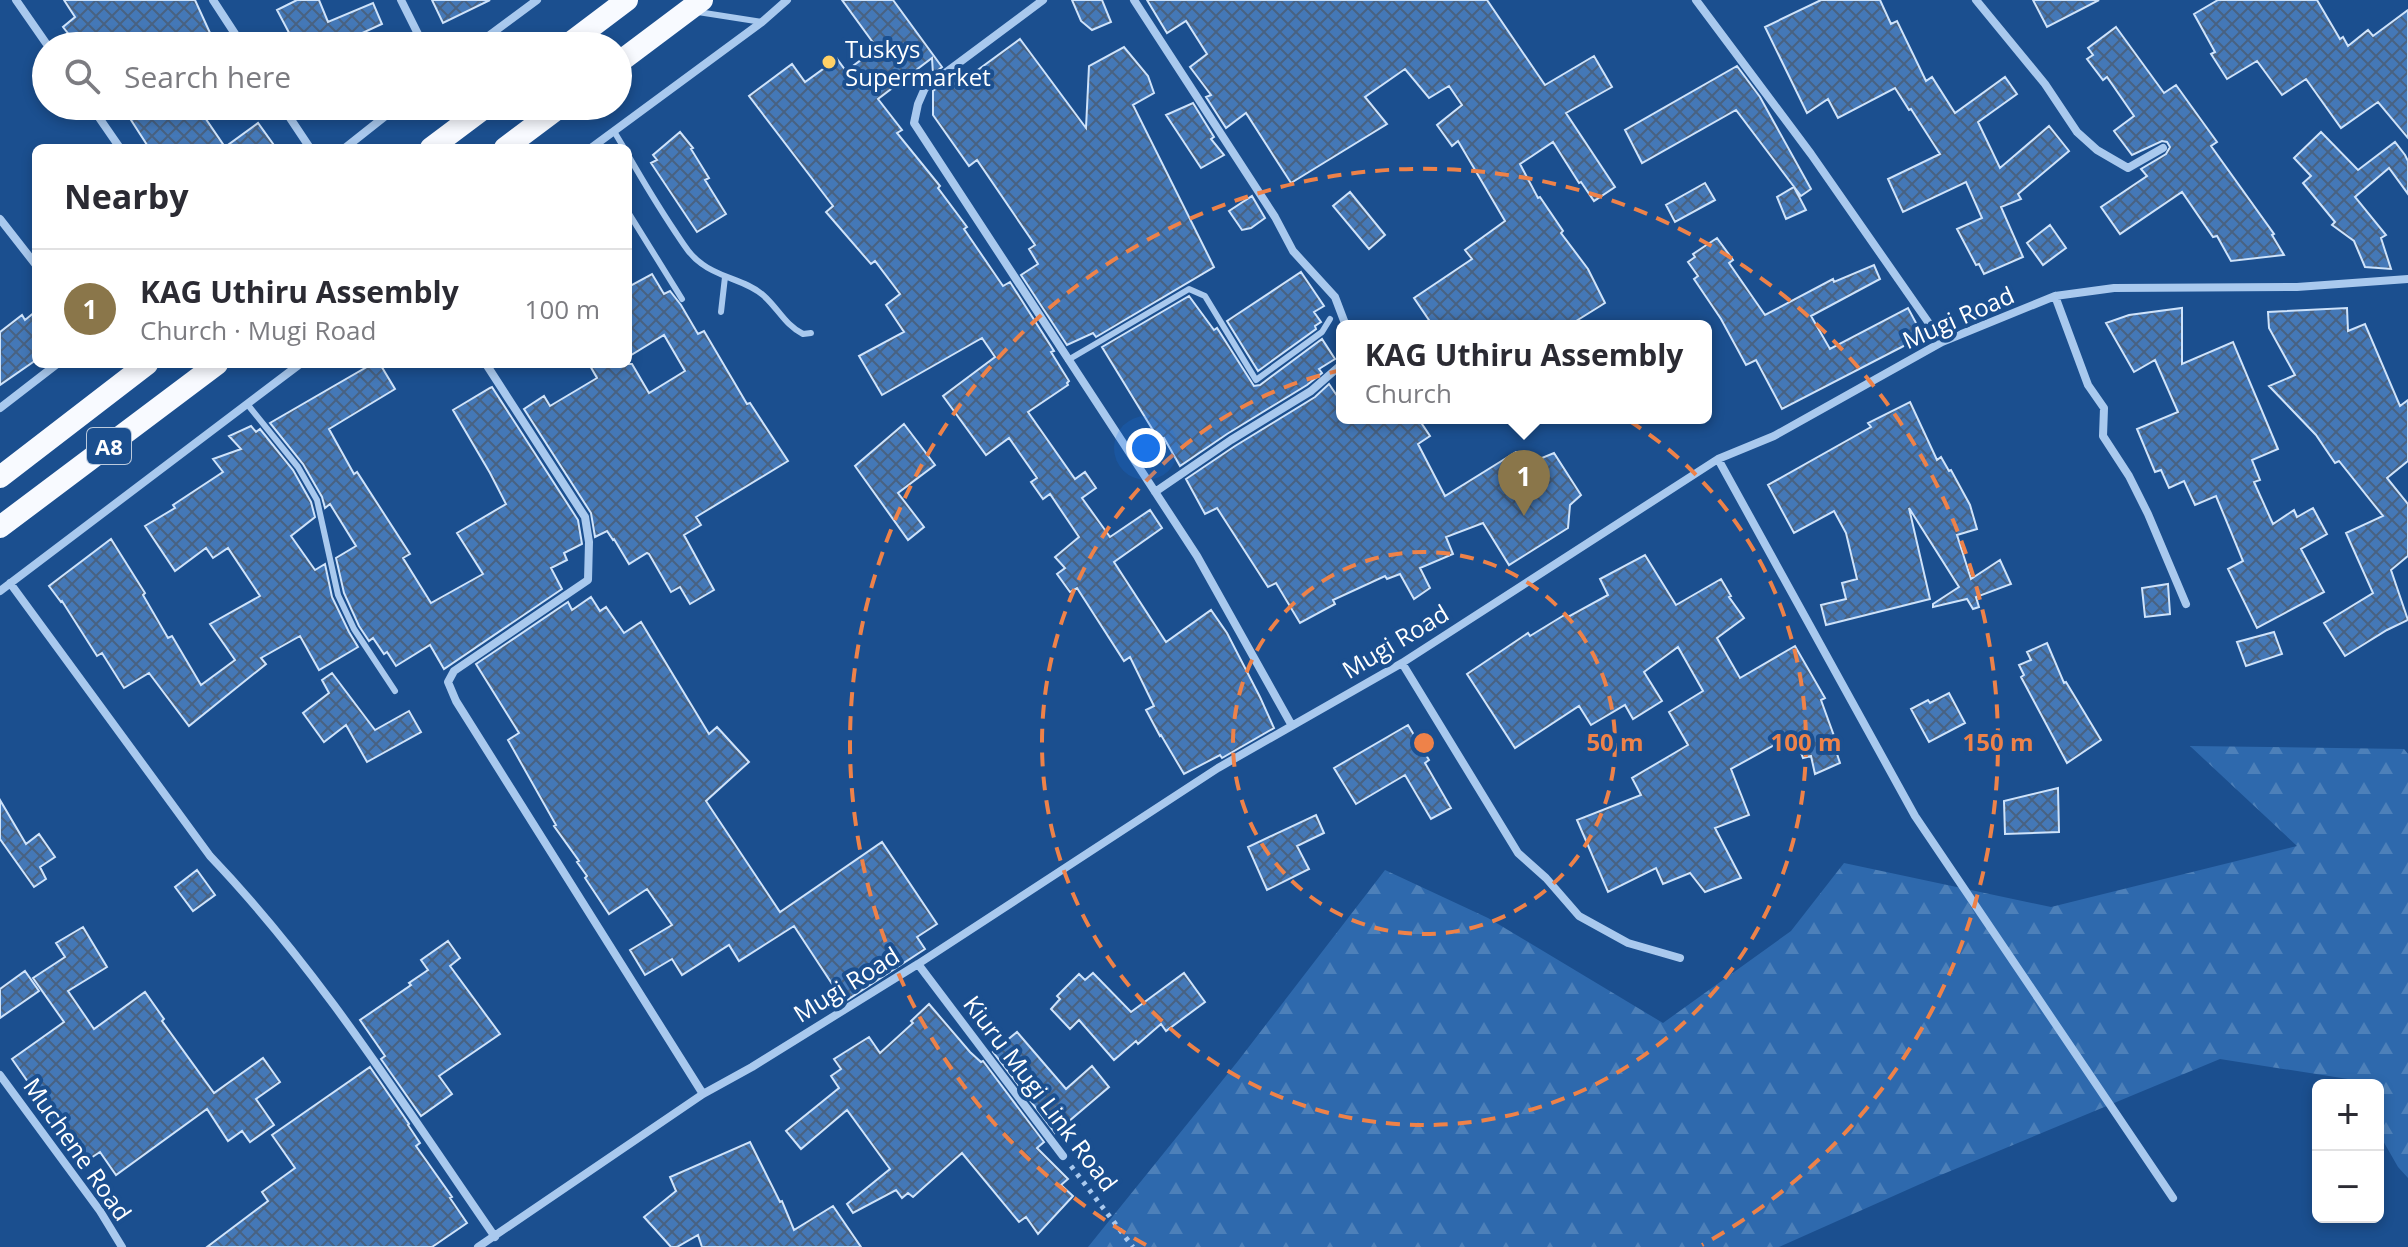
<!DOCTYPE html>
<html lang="en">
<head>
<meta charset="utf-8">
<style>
  :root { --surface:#fff; --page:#f7f7f7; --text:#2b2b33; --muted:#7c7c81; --line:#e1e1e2; --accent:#8a764a }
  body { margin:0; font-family:"Open Sans",sans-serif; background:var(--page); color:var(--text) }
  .controls { position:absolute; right:24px; bottom:24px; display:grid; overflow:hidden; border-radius:12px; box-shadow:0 4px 12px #0003 }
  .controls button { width:72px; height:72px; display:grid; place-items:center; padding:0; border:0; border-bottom:2px solid var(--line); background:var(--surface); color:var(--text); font:40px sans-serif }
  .you { position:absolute; left:1146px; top:448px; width:28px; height:28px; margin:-20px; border:6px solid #fff; border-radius:50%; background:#1a73e8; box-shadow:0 0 0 12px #1a73e833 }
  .badge { display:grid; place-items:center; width:52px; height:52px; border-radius:50%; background:var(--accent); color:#fff; font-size:26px; font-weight:700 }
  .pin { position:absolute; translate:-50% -66px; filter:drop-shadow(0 2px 4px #0008) }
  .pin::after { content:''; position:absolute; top:42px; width:28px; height:24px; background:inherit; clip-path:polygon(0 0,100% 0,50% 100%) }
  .popup { position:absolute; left:1336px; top:320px; width:376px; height:104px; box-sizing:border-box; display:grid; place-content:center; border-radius:12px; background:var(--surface); filter:drop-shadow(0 2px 6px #0005); font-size:26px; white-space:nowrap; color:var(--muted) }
  .popup b { font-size:30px; color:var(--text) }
  .popup::after { content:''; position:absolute; left:50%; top:100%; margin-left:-16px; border:16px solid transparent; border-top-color:var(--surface) }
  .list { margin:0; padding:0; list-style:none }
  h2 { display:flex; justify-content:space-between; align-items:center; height:104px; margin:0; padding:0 32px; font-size:34px }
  h2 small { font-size:26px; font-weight:400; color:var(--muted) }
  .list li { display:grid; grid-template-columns:52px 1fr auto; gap:24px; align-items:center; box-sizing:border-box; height:120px; padding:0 32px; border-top:2px solid var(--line) }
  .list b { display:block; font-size:30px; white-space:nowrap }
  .list p { margin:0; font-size:26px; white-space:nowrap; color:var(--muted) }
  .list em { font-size:26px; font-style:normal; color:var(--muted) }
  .icon { flex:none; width:44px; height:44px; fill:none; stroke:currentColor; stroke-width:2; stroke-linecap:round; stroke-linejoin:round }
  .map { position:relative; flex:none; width:2408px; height:1247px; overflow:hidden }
  .search { position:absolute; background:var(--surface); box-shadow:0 4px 12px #0003; left:32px; top:32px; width:600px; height:88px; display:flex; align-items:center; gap:20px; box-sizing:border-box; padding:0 28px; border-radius:44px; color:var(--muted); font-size:30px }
  .panel { position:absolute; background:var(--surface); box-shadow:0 4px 12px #0003; left:32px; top:144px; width:600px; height:224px; border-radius:12px }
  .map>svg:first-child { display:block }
</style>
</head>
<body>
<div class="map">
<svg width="2408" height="1247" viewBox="0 0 2408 1247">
  <defs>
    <pattern id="forest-firs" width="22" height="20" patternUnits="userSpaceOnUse" patternTransform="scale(2)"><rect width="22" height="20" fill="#2e69ad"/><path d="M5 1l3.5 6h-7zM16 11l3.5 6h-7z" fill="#4d80b9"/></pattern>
    <pattern id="building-cross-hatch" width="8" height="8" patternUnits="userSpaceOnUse" patternTransform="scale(2)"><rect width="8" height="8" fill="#4478b7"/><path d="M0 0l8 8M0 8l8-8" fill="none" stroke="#486282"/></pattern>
  </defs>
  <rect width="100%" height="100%" fill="#1b4f8f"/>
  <path fill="url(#forest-firs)" d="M2190,746L2404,749L2408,754V1178L2398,1167L2378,1132V1085H2352L2348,1079L2220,1059L1936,1177L1779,1247H1088L1238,1061L1385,870L1488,918L1663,1023L1791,931L1844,863L2051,907L2297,846Z"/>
  <path fill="url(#building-cross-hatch)" stroke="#cfe3fa" stroke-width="2" d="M64,0H195L216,46H78L63,27L75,17Z
    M297,0H319L328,22L373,3L382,24L334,46H296L277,10Z
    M432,0H490L443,23Z
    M842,0H893L942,67L933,74L932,58L878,99L902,130L897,133L940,186L938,188L967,227L964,229L1003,286L1010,282L1054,351L1051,352L1069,381L1067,383L1068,385L1028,412L1075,479L1085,472L1096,488L1082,498L1110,537L1150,510L1162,528L1114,562L1166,642L1211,610L1227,633L1260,697L1274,728L1222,758L1220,755L1184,774L1161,735L1160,736L1146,710L1154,706L1130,657L1124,661L1077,588L1070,592L1057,574L1065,568L1055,557L1079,537L1050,494L1043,499L1031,482L1037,478L1009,438L986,455L943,396L995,357L982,338L882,395L859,356L904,332L886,305L900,294L875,261L871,264L826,212L833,206L749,96L792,64L805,82L837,59L846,71L877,48Z
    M1072,0H1102L1111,22L1092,30L1081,21Z
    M1147,0H1487L1545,85L1594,56L1612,87L1566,113L1615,187L1594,201L1581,182L1579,183L1553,142L1520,164L1538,198L1540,197L1563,231L1561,233L1588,269L1605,303L1568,326H1433L1414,298L1472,259L1465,250L1505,221L1458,141L1452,146L1437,125L1462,105L1449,86L1429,98L1405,69L1365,97L1387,124L1291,183L1246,113L1226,128L1206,97L1211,95L1190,67L1207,54L1186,21L1167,33Z
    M1821,0H1880L1891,24L1897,21L1926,81L1932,77L1955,113L2005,77L2017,94L1978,122L2000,168L2049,126L2069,151L2018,194L2021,199L2001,207L2023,257L1984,274L1979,264L1976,265L1957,229L1982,218L1966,182L1903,212L1888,179L1940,154L1911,109L1909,110L1895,88L1838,118L1828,99L1807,113L1765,27Z
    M2033,0H2099L2047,27Z
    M2218,0H2317L2340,39L2343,37L2348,46L2368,30L2373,36L2408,10V138L2378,102L2341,128L2306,79L2282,95L2257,61L2227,79L2211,54L2215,52L2194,14Z
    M2116,27L2164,93L2176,85L2217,142L2211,146L2274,234L2272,235L2284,255L2231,261L2217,236L2213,237L2182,192L2120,234L2101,207L2147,176L2141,169L2166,154L2170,147L2167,142L2162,141L2132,155L2114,131L2134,116L2107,77L2103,80L2087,59L2093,55L2088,48Z
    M1020,39L1086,128L1089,66L1124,47L1148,76L1154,93L1133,105L1214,267L1096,337L1093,333L1067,345L1021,275L1038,264L1029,249L1035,245L977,160L969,166L933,115V91L950,78L954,84L963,78L964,80Z
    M1737,66L1760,97L1811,189L1801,196L1736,110L1642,163L1625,130Z
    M1193,103L1214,137L1211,139L1224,155L1201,168L1166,115Z
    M122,106H197L225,147L258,123L276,148H149Z
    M680,132L693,148L691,149L709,178L705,180L726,214L697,232L651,163L657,160L653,155Z
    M2321,132L2358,170L2395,142L2405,155L2408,161V194L2389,168L2355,197L2386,235L2381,238L2391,269L2365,267L2354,241L2332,225L2335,222L2303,183L2311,176L2294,158Z
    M1705,183L1715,200L1675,222L1666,205Z
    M1794,187L1806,210L1786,219L1777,197Z
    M1350,192L1385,235L1369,249L1333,206Z
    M1252,196L1265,218L1251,228L1242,230L1229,211Z
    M2050,225L2066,248L2043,265L2027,243Z
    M1717,238L1733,260L1729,263L1765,315L1833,279L1834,282L1874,265L1880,279L1811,316L1830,349L1908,308L1923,336L1782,409L1756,360L1746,365L1721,319L1694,279L1698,276L1688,262L1695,257L1693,254Z
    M1301,272L1324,306L1314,312L1321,322L1315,326L1316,329L1258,371L1227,321Z
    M652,274L664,294L670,291L681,305L698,334L704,331L747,404L750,403L788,461L696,517L701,525L684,535L714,590L690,604L680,587L671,592L649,554L647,553L629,564L614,539L613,540L607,531L595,537L591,513L524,409L544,396L550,406L597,378L589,364H632L649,393L685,371L664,335L628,357V287Z
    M1189,296L1214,330L1217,328L1254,386L1260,385L1322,339L1335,359L1319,369L1322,373L1307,385L1227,434L1180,466L1164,438L1159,440L1102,347Z
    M2182,308V364L2233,342L2278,449L2252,460L2260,480L2254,482L2273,524L2294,510L2297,517L2313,508L2327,534L2301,549L2324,592L2257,628L2228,569L2243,561L2216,496L2195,505L2184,481L2169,488L2161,470L2155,472L2137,429L2178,412L2155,360L2134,372L2106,323L2129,315Z
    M2347,308L2348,331L2365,324L2400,406L2408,400V461L2387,478L2408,504V556L2391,570L2408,620L2387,630L2345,656L2324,623L2373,593L2346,533L2383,516L2339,461L2335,463L2316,435L2269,386L2295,375L2269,328L2268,312Z
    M36,311V360L0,385V332L22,315L25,320Z
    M372,364H380L395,389L329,429L354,474L357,472L410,554L403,558L431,603L483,574L457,533L506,504L490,473L453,410L490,388L492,387L578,520L582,544L564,553L567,560L551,568L562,589L444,669L430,645L396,666L387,652L384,654L373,638L369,641L359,626L344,593L336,558L356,546L330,504L325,508L322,497L303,464L270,423Z
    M1329,384L1342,403V418H1418L1430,436L1418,444L1445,496L1516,452L1542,458L1554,453L1581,495L1570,505L1568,528L1509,565L1483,523L1446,537L1453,554L1420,568L1430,588L1414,599L1400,574L1387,579L1385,576L1333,600L1335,604L1300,623L1276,583L1268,587L1217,508L1205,514L1186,479L1235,446L1315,397Z
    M1910,402L1937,460L1941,457L1949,471L1951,470L1970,505L1977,529L1957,535L1971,579L2000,560L2011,584L1976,597L1979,607L1973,609L1967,599L1933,607V604L1959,587L1909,508L1930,599L1826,625L1821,605L1846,599L1842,583L1857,579L1846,533L1834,511L1794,533L1768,485L1871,427L1868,423Z
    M904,424L935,465L898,493L924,527L908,540L855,466Z
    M251,426L256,432L260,429L293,470L311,502L315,517L291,536L315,570L325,564L332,597L349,632L358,647L319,670L300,636L261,658L266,664L189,726L149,673L124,688L102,653L97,656L62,601L61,602L49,586L111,539L145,593L143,595L168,638L172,636L201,685L235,660L210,624L260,596L228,548L213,558L206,548L175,571L145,526L175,508L173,505L223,472L213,459L241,449L229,436Z
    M1645,555L1676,605L1721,579L1731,596L1729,597L1744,618L1717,638L1740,678L1795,646L1825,698L1821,700L1838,747L1835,748L1840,763L1815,774L1811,756L1803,758L1794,734L1731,769L1749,815L1715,828L1741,878L1705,892L1690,873L1663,884L1656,868L1608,892L1577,820L1641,795L1632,778L1688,745L1669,712L1703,691L1678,647L1644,672L1662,701L1633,719L1625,705L1591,725L1579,706L1515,748L1467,674L1528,633L1530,636L1566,614L1568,617L1608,595L1600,579Z
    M2168,584L2170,614L2145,617L2142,588Z
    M591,597L600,611L606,607L624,633L641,622L709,734L717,727L749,762L706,801L780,912L882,842L937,924L917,937L925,949L844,1002L794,926L739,961L729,945L682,975L672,959L645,975L630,950L672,925L647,889L609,914L585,878L587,876L577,862L579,861L554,826L556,825L508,740L519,733L476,664L568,602L572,610Z
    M2274,632L2282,654L2246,666L2237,642Z
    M2047,643L2064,683L2066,682L2101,740L2067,763L2021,677L2024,675L2019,665L2031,660L2027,652Z
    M332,673L375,730L409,711L421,732L367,762L346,725L324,742L303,713L329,693L322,680Z
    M1949,693L1965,723L1929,742L1911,709L1928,700L1930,703Z
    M1408,725L1429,760L1425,763L1451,808L1431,819L1405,775L1356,804L1334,768Z
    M2058,788L2059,832L2005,834L2004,801Z
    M0,800L26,844L39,834L55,857L40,867L46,879L34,887L0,839Z
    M1316,815L1324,833L1297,846L1309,869L1267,890L1248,847Z
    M197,870L215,895L193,911L175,887Z
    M83,927L107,967L68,991L94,1029L145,992L164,1019L162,1021L214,1093L263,1058L280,1082L256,1099L274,1125L250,1142L242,1131L228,1141L207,1109L116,1175L100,1152L83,1163L46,1104L44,1105L12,1059L64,1022L33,978L65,957L56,943Z
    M448,941L460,958L450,966L500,1034L439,1076L452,1094L421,1116L381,1059L385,1056L360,1020L411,985L409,983L428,970L421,960Z
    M25,971L39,991L0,1018V989Z
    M1093,973L1131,1012L1184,973L1205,1002L1166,1031L1161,1024L1138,1044L1136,1041L1114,1060L1079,1020L1070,1029L1051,1009L1060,999L1057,996L1079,974L1085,980Z
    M929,1004L970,1052L981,1062L983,1061L1044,1142L1037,1148L1068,1179L1061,1185L1073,1196L1038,1234L1026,1217L1019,1222L962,1153L913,1197L908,1193L902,1198L896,1190L853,1213L847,1204L890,1169L847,1110L801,1149L786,1131L839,1088L831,1076L841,1069L834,1059L869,1037L880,1053L913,1023L911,1021Z
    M1017,1032L1066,1089L1092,1066L1109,1087L1055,1133L993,1052Z
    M370,1067L409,1124L408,1125L420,1143L416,1146L452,1197L450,1198L467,1223L432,1247H207L268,1201L262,1192L295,1168L272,1135Z
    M750,1142L780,1202L782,1201L794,1230L833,1206L861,1247H702L698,1235L677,1247H671L644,1217L676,1191L670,1177Z"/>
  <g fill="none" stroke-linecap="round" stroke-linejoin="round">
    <path stroke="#a9c9ee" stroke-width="5" stroke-dasharray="4 6" stroke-linecap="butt" d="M1071,1166L1133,1247"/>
    <path stroke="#a9c9ee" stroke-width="6" d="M698,12L762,22
      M615,133L624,148
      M628,155C643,181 658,206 674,230C682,242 690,256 702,264C720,278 746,280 763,295C778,308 785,325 803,334L811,333
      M628,212L682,299
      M721,312L725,277
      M1068,360L1189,289L1205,296L1256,380L1322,332L1330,319
      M248,405L298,467L317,500L338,595L354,629L395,691"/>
    <path stroke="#a9c9ee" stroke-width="8" d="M16,0L48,46
      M213,0L243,46
      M401,0L424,46
      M1043,0L925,88L918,104L914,123L1197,556L1291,724
      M1134,0L1275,217L1293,251L1335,297L1346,326
      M1696,0L1811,154L1942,342
      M1976,0L2045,84L2077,132L2097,150L2128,168L2163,148
      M475,46L537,0
      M91,106L120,148
      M282,106L310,148
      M345,148L398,106
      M591,148L762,22L787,0
      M0,219L36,265
      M2055,296L2088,385L2104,408L2103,436L2129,476L2148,514L2186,604
      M486,364L585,517L589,542L588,580L454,671L448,682L456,701L703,1094
      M0,408L57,364
      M1718,459L1915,816L2173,1198
      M1155,492L1231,440L1311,391L1342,364
      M10,583L210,856C320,971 405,1107 495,1237
      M0,591L300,364
      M1402,663L1518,853L1546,878L1579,916L1628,943L1680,958
      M918,964L1063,1156
      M0,1075L100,1211L122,1247
      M478,1247L703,1094L752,1067L918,964L1218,768L1402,663L1718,459L1774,436L1942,342L2055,296L2114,288L2297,287L2408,279"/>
    <path stroke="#f8faff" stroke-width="22" d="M566,46L627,0
      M618,63L702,0
      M431,148L487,106
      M505,148L561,106
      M0,477L147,364
      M0,527L217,364"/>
  </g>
  <g fill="none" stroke="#ee8249" stroke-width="4" stroke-dasharray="14 10">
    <circle cx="1424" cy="743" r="191"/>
    <circle cx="1424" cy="743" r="382"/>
    <path d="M1146 1245A574 574 0 1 1 1702 1245"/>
  </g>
  <circle fill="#ffd166" stroke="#1b4f8f" stroke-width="3" cx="829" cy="62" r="8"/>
  <g text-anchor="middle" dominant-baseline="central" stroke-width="8" stroke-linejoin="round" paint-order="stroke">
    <rect fill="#1b4f8f" stroke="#bbcadd" stroke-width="2" x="87" y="428" width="44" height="36" rx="6"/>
    <g font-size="22" font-weight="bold" fill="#fff">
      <text x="109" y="446">A8</text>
    </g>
    <g font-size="24" fill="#fff" stroke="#1b4f8f" text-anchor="start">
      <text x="845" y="48">Tuskys<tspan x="845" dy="28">Supermarket</tspan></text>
    </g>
    <g font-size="24" fill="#fff" stroke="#1b4f8f">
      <text transform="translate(1958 317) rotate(-24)">Mugi Road</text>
      <text transform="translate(1395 641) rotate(-31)">Mugi Road</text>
      <text transform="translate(846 984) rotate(-32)">Mugi Road</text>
      <text transform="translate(1041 1093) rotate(53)">Kiuru Mugi Link Road</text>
      <text transform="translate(78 1149) rotate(55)">Muchene Road</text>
    </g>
  </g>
  <circle cx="1424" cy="743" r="12" fill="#ee8249" stroke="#1b4f8f" stroke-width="4"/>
  <g font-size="24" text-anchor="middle" font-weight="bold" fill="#ee8249" stroke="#1b4f8f" stroke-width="8" stroke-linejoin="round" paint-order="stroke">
    <text x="1615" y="751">50 m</text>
    <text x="1806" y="751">100 m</text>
    <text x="1998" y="751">150 m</text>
  </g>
</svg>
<div class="controls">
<button>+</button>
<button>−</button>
</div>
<div class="you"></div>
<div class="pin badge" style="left:1524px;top:516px">1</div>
<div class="popup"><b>KAG Uthiru Assembly</b>Church</div>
<div class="search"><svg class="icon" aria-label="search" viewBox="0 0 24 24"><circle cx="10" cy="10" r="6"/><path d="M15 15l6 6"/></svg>Search here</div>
<section class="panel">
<h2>Nearby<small></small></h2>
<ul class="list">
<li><span class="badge">1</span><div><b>KAG Uthiru Assembly</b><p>Church · Mugi Road</p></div><em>100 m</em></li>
</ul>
</section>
</div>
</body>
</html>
